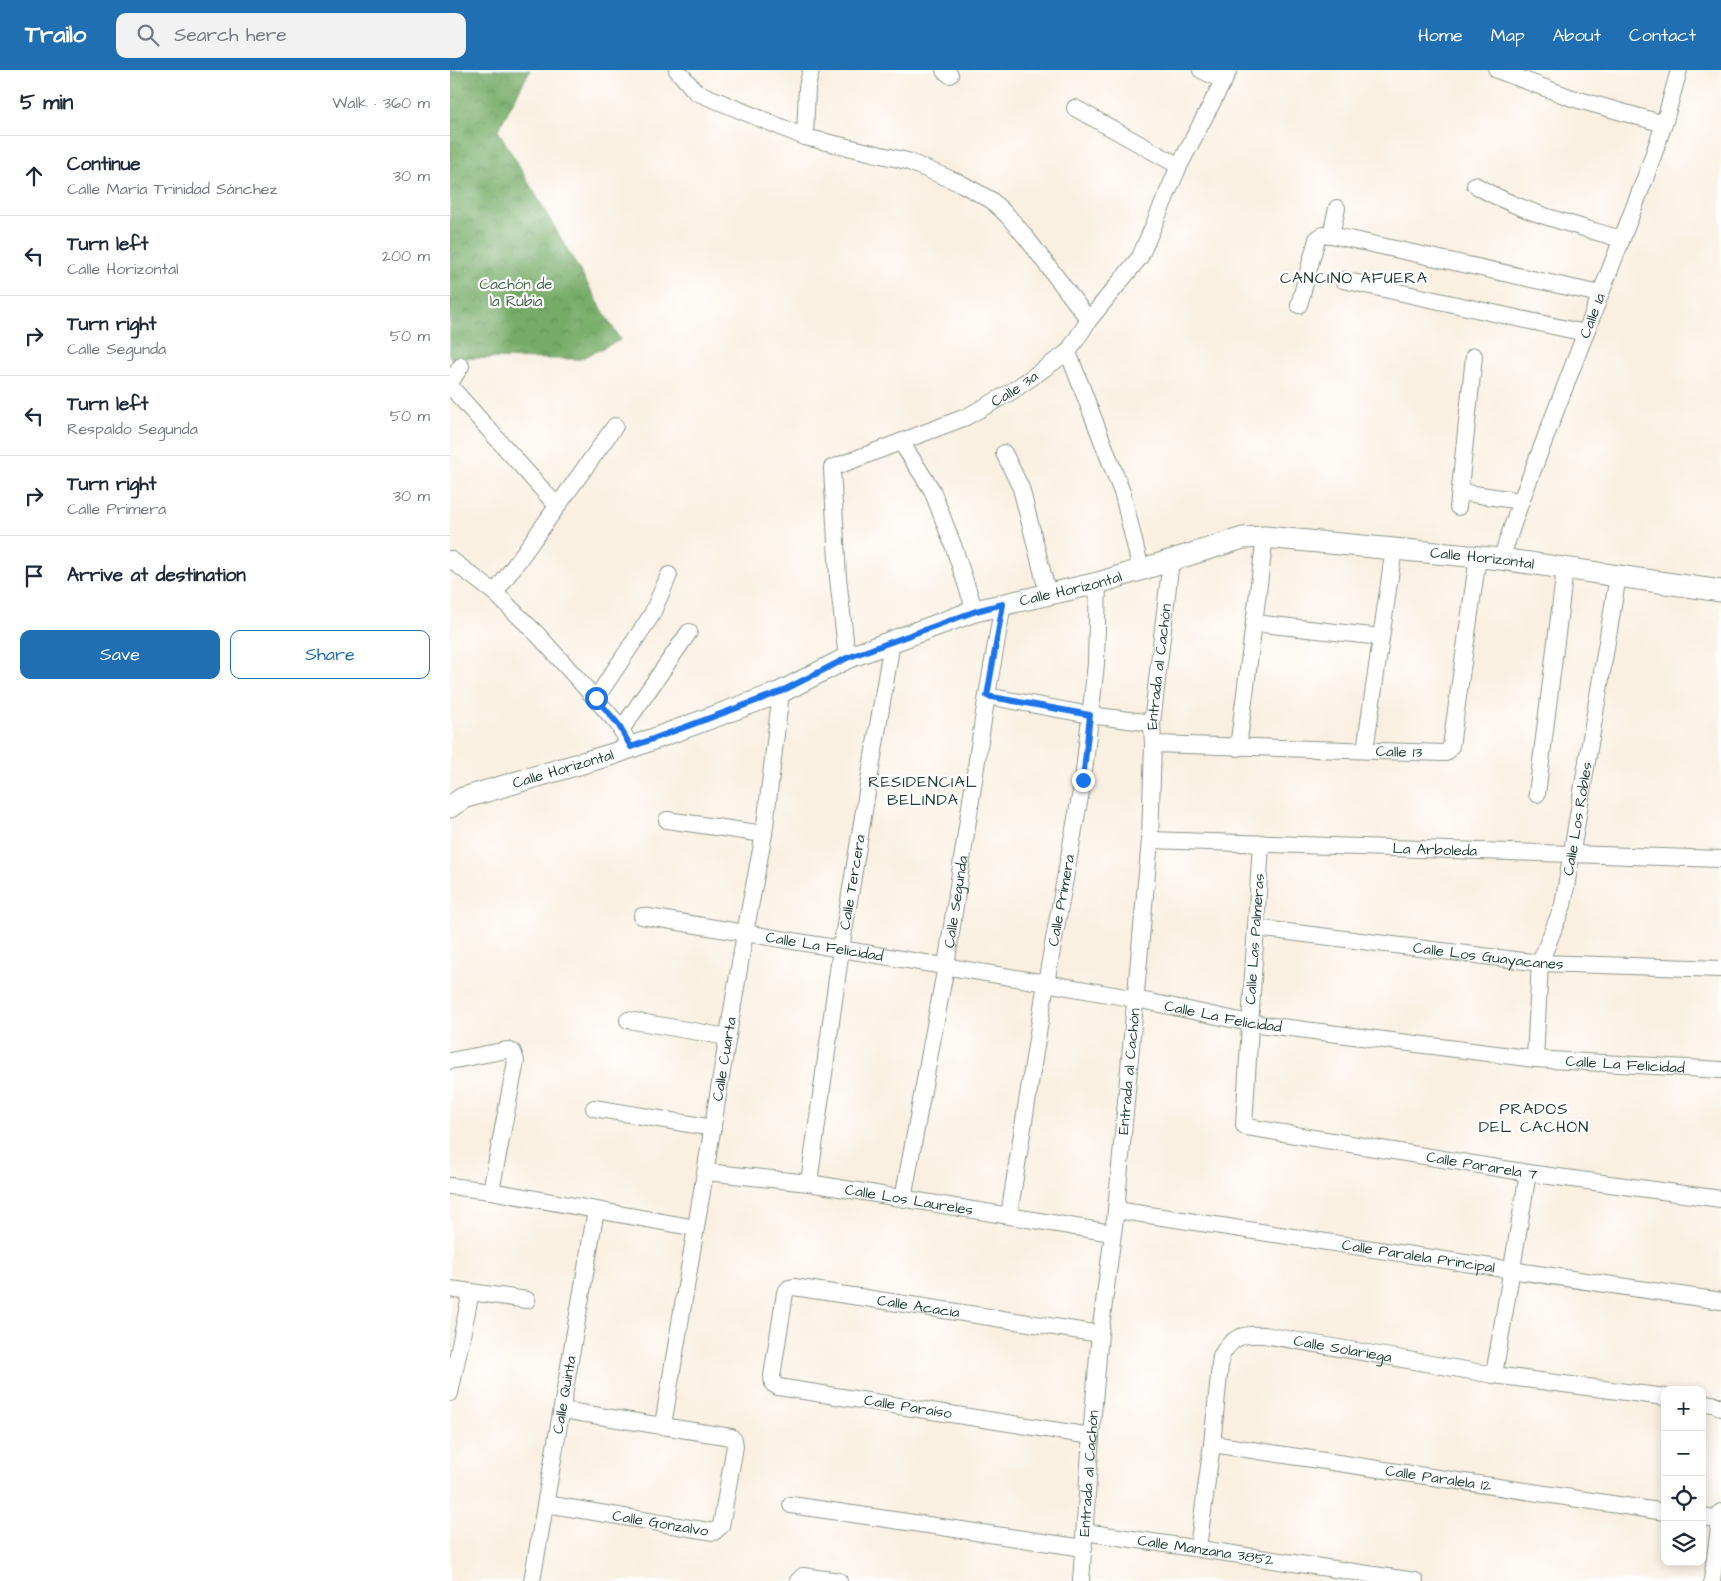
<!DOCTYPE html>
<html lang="en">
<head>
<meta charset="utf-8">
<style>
  :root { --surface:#fff; --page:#f2f2f3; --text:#1f2937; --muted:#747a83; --line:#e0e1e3; --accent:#1f6fb2 }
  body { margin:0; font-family:"Architects Daughter",sans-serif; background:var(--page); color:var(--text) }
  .controls { position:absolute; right:15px; bottom:15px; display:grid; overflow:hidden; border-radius:10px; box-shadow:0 2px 12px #0003 }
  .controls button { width:45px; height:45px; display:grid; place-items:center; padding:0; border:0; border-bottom:1px solid var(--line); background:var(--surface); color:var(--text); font:25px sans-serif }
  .stop { position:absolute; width:15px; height:15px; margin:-11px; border:4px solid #1a73e8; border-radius:50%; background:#fff }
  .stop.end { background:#1a73e8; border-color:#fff; box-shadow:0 1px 5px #0008 }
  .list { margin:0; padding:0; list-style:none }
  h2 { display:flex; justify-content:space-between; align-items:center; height:65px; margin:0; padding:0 20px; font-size:21px }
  h2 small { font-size:16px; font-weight:400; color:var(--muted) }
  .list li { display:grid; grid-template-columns:32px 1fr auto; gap:15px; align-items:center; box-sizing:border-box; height:80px; padding:0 20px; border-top:1px solid var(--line) }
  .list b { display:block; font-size:19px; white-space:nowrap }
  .list p { margin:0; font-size:16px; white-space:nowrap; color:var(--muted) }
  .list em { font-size:16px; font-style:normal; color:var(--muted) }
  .actions { display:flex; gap:10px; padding:15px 20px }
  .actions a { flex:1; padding:11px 0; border:1px solid var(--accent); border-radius:10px; text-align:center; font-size:18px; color:var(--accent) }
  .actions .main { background:var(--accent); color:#fff }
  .icon { flex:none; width:28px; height:28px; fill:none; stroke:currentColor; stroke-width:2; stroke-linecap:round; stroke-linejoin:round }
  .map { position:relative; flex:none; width:1271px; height:1511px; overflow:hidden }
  header { display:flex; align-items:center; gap:30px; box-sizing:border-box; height:70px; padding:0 25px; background:var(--accent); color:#fff }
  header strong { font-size:24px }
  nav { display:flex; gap:28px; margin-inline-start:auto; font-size:18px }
  .search { width:350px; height:45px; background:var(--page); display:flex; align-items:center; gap:12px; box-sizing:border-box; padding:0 18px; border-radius:10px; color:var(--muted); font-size:19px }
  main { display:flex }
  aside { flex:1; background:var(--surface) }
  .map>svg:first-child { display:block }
</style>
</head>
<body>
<header>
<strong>Trailo</strong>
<div class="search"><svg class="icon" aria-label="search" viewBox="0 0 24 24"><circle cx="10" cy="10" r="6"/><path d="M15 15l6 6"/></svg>Search here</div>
<nav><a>Home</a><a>Map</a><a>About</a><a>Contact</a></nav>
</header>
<main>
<aside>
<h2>5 min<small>Walk · 360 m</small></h2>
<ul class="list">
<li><svg class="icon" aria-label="ahead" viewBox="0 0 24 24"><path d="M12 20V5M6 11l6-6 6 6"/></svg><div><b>Continue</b><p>Calle María Trinidad Sánchez</p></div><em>30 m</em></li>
<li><svg class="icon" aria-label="left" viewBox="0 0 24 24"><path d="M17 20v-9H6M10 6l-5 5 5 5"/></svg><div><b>Turn left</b><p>Calle Horizontal</p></div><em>200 m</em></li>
<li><svg class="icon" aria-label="right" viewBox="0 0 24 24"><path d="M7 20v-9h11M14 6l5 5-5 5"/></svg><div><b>Turn right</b><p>Calle Segunda</p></div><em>50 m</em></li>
<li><svg class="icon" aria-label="left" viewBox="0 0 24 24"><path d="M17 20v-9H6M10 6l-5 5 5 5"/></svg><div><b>Turn left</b><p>Respaldo Segunda</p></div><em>50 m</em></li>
<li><svg class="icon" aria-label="right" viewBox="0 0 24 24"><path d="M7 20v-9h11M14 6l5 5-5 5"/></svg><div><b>Turn right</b><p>Calle Primera</p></div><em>30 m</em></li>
<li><svg class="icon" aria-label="arrive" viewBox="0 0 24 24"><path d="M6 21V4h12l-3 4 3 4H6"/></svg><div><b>Arrive at destination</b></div></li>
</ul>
<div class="actions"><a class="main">Save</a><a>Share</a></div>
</aside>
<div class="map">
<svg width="1271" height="1511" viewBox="0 0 1271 1511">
  <defs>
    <pattern id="forest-crowns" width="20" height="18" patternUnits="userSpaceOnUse" patternTransform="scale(1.25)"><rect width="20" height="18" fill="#77ac68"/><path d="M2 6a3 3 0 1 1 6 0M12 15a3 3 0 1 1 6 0" fill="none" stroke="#618d56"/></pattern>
  </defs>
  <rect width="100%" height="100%" fill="#fff"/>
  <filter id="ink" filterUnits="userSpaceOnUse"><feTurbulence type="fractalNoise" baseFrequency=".02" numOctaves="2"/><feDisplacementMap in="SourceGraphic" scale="10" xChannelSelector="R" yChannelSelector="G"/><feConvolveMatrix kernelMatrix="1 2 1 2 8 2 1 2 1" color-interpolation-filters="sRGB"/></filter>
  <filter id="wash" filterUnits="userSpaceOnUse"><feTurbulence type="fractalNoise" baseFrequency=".0096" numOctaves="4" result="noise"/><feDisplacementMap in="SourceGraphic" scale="20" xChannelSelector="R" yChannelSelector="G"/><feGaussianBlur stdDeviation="1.12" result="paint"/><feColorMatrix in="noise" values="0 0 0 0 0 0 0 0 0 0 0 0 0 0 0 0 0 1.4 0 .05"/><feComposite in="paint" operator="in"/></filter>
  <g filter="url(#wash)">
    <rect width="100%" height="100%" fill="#f9f0e1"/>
    <path fill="url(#forest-crowns)" stroke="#4b744e" d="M0,0H80L48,60L170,270L130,289L0,288Z"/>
  </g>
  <g filter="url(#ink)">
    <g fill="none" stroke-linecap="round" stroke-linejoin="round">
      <defs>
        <g id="minor">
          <path d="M227,0L246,22L355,67L457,91L512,114L541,130L558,146L575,166L639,250"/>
          <path d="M494,0L500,5"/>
          <path d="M751,0L774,11"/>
          <path d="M1047,0L1122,28L1214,54"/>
          <path d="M625,38L729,96"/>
          <path d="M355,67L357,17L361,0"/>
          <path d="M1025,115C1070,142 1121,154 1171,169"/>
          <path d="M887,138L881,165L1150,224"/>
          <path d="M893,210L1135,263"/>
          <path d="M849,235L867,169L873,165H881"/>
          <path d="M618,282L673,425L691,500"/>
          <path d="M0,313L11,296"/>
          <path d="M0,316L107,436"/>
          <path d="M451,372L482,420L503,475L525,541"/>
          <path d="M554,383L571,418L598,524"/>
          <path d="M1010,422L1071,431"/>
          <path d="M1008,437L1024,286"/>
          <path d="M0,489L45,523L88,565L168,654L181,677"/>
          <path id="s1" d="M1051,489L1071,431L1196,106L1214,54L1229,0"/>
          <path d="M45,523L165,356"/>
          <path d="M804,553L931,567"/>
          <path id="s2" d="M397,588L388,508L382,398L516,347L561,322L618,282L639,250L690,187L729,96L779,0"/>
          <path d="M537,626L640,645L702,653"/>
          <path d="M146,628L201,546L219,505"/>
          <path d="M171,660L239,562"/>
          <path id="s3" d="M703,674L995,683L998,681L1001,676L1028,487"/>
          <path d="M788,678L815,467"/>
          <path d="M915,680L944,478"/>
          <path d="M1087,724L1115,499"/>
          <path d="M217,750L314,764"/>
          <path id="s4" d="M700,770L1271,789"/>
          <path id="s5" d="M811,773L794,1055L797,1057L1078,1103L1271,1129"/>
          <path id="s6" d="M192,846L596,913L686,929L800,953L1085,989L1271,1000"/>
          <path id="s7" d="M806,858L1090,893L1271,899"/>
          <path d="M178,950L278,967"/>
          <path id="s8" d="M1085,989L1090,893L1113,835L1168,506"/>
          <path d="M0,991L57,980L63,982L66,991L41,1121"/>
          <path d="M144,1038L263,1058"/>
          <path id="s9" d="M256,1102L359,1113L662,1163"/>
          <path id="s10" d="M359,1113L391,879L442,572"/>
          <path d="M0,1116L41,1121L246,1158"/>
          <path id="s11" d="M453,1129L496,896L535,637L553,534"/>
          <path id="s12" d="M666,1140L1061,1200L1271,1231"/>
          <path id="s13" d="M559,1145L596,913L633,710L646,594L648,513"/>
          <path d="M0,1219L77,1230"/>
          <path d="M1044,1305L1078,1103"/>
          <path d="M0,1323L21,1222"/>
          <path d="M1252,1332L1266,1335L1271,1338"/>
          <path id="s14" d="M213,1355L295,863L314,764L331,622"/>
          <path id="s15" d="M641,1366L328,1317L323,1314L322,1306L335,1223L339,1218L344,1217L650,1264"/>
          <path id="s16" d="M762,1374L1215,1442"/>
          <path id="s17" d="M96,1434L264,1462L271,1456L285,1376L284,1370L281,1367L112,1340"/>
          <path d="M341,1435L634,1478"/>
          <path d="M1252,1447L1271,1450"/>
          <path id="s18" d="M635,1462L965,1511"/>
          <path id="s19" d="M748,1478L762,1374L771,1286C783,1266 791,1264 814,1265L1044,1305L1215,1327"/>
          <path id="s20" d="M82,1511L146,1140"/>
          <path d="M348,1511L353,1506L389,1511"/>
          <path id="s21" d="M631,1511L641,1366L650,1264L666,1140L700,770L703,674L702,653L721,490"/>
          <path d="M1262,1511L1271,1442"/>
        </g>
        <g id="major">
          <path id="s22" d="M0,737L13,728L163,684L331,622L397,588L525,541L648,513L793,468L815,467L1051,489L1271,521"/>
        </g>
      </defs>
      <use href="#minor" stroke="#8c968a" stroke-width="18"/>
      <use href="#major" stroke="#8c968a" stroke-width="23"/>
      <use href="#minor" stroke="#fff" stroke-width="16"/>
      <use href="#major" stroke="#fff" stroke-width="21"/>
    </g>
  </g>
  <g fill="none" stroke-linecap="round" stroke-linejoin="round" filter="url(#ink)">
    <path stroke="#1a73e8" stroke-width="6" d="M146,628L168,654L181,677L330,622L397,588L526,541L553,534L537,626L640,645L633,710"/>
  </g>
  <g text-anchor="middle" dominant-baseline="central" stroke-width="4.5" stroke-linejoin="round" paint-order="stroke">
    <g font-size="15" fill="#426648" stroke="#fff">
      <text x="66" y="214">Cachón de<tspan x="66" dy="17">la Rubia</tspan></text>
    </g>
    <g font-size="15" fill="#1f3d34" stroke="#fff">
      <text stroke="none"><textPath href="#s1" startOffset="260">Calle 1a</textPath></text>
      <text stroke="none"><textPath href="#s2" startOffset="390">Calle 3a</textPath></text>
      <text stroke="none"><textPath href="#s22" startOffset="1080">Calle Horizontal</textPath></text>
      <text stroke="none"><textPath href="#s22" startOffset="660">Calle Horizontal</textPath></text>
      <text stroke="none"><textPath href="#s21" startOffset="918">Entrada al Cachón</textPath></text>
      <text stroke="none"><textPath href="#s3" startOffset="246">Calle 13</textPath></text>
      <text stroke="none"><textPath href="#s22" startOffset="120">Calle Horizontal</textPath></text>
      <text stroke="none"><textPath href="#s8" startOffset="246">Calle Los Robles</textPath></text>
      <text stroke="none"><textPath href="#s4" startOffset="285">La Arboleda</textPath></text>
      <text stroke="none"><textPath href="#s10" startOffset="304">Calle Tercera</textPath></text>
      <text stroke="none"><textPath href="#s13" startOffset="319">Calle Primera</textPath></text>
      <text stroke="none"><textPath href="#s11" startOffset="302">Calle Segunda</textPath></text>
      <text transform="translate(805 869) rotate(-86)">Calle Las Palmeras</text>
      <text stroke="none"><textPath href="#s6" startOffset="185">Calle La Felicidad</textPath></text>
      <text stroke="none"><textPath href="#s7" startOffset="234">Calle Los Guayacanes</textPath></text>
      <text stroke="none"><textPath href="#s6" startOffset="590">Calle La Felicidad</textPath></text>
      <text stroke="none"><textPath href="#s14" startOffset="371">Calle Cuarta</textPath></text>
      <text stroke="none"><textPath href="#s6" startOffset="995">Calle La Felicidad</textPath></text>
      <text stroke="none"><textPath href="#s21" startOffset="512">Entrada al Cachón</textPath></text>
      <text stroke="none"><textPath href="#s5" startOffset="524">Calle Pararela 7</textPath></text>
      <text stroke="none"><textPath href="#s9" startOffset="205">Calle Los Laureles</textPath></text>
      <text stroke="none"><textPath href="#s12" startOffset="306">Calle Paralela Principal</textPath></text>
      <text stroke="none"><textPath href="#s15" startOffset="552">Calle Acacia</textPath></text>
      <text stroke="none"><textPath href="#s19" startOffset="325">Calle Solariega</textPath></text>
      <text stroke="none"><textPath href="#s20" startOffset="189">Calle Quinta</textPath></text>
      <text transform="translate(458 1337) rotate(9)">Calle Paraíso</text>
      <text stroke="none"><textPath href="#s21" startOffset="108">Entrada al Cachón</textPath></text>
      <text stroke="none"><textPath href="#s16" startOffset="229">Calle Paralela 12</textPath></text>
      <text stroke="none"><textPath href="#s17" startOffset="116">Calle Gonzalvo</textPath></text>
      <text stroke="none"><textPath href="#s18" startOffset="122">Calle Manzana 3852</textPath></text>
    </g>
    <g font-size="16" letter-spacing="1" fill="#1f3d34" stroke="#fff">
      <text x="904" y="208">CANCINO AFUERA</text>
      <text x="473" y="712">RESIDENCIAL<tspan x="473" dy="18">BELINDA</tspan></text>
      <text x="1084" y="1039">PRADOS<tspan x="1084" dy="18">DEL CACHÓN</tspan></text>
    </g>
  </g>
</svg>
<div class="controls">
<button>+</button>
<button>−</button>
<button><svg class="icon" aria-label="locate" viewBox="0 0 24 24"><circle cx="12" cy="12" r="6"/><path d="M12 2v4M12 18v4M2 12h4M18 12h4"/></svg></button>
<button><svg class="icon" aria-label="layers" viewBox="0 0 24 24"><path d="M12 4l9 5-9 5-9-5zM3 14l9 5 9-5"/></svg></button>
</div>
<div class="stop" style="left:146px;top:628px"></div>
<div class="stop end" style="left:633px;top:710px"></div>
</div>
</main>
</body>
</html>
